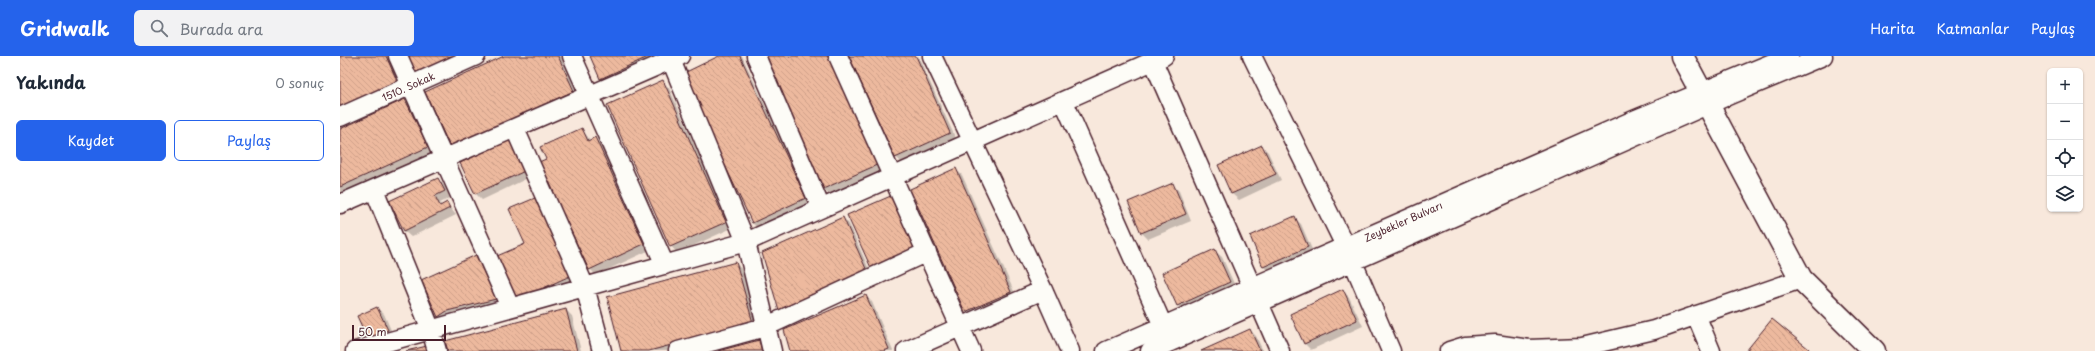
<!DOCTYPE html>
<html lang="tr">
<head>
<meta charset="utf-8">
<style>
  :root { --surface:#fff; --page:#f2f2f3; --text:#1f2937; --muted:#747a83; --line:#e0e1e3; --accent:#2563eb }
  body { margin:0; font-family:"Playpen Sans",sans-serif; background:var(--page); color:var(--text) }
  .controls { position:absolute; right:12px; top:12px; display:grid; overflow:hidden; border-radius:6px; box-shadow:0 1px 3px #0004 }
  .controls button { width:36px; height:36px; display:grid; place-items:center; padding:0; border:0; border-bottom:1px solid var(--line); background:var(--surface); color:var(--text); font:20px sans-serif }
  .scale { position:absolute; left:12px; bottom:10px; width:94px; box-sizing:border-box; padding-left:4px; border:2px solid #4a1f2b; border-top:0; font-size:11px; line-height:14px; white-space:nowrap; color:#4a1f2b; -webkit-text-stroke:3px #fdfcf7; paint-order:stroke }
  .list { margin:0; padding:0; list-style:none }
  h2 { display:flex; justify-content:space-between; align-items:center; height:52px; margin:0; padding:0 16px; font-size:17px }
  h2 small { font-size:13px; font-weight:400; color:var(--muted) }
  .actions { display:flex; gap:8px; padding:12px 16px }
  .actions a { flex:1; padding:9px 0; border:1px solid var(--accent); border-radius:6px; text-align:center; font-size:14px; color:var(--accent) }
  .actions .main { background:var(--accent); color:#fff }
  .icon { flex:none; width:22px; height:22px; fill:none; stroke:currentColor; stroke-width:2; stroke-linecap:round; stroke-linejoin:round }
  .map { position:relative; flex:none; width:1755px; height:295px; overflow:hidden }
  header { display:flex; align-items:center; gap:24px; box-sizing:border-box; height:56px; padding:0 20px; background:var(--accent); color:#fff }
  header strong { font-size:19px }
  nav { display:flex; gap:22px; margin-inline-start:auto; font-size:14px }
  .search { width:280px; height:36px; background:var(--page); display:flex; align-items:center; gap:10px; box-sizing:border-box; padding:0 14px; border-radius:6px; color:var(--muted); font-size:15px }
  main { display:flex }
  aside { flex:1; background:var(--surface) }
  .map>svg:first-child { display:block }
</style>
</head>
<body>
<header>
<strong>Gridwalk</strong>
<div class="search"><svg class="icon" aria-label="search" viewBox="0 0 24 24"><circle cx="10" cy="10" r="6"/><path d="M15 15l6 6"/></svg>Burada ara</div>
<nav><a>Harita</a><a>Katmanlar</a><a>Paylaş</a></nav>
</header>
<main>
<aside>
<h2>Yakında<small>0 sonuç</small></h2>
<ul class="list">
</ul>
<div class="actions"><a class="main">Kaydet</a><a>Paylaş</a></div>
</aside>
<div class="map">
<svg width="1755" height="295" viewBox="0 0 1755 295">
  <defs>
    <pattern id="building-back-hatch" width="6" height="6" patternUnits="userSpaceOnUse"><rect width="6" height="6" fill="#edb99e"/><path d="M-1 5l2 2M0 0l6 6M5-1l2 2" fill="none" stroke="#cd9f88"/></pattern>
  </defs>
  <rect width="100%" height="100%" fill="#f8e8dc"/>
  <filter id="ink" filterUnits="userSpaceOnUse"><feTurbulence type="fractalNoise" baseFrequency=".025" numOctaves="2"/><feDisplacementMap in="SourceGraphic" scale="8" xChannelSelector="R" yChannelSelector="G"/><feConvolveMatrix kernelMatrix="1 2 1 2 8 2 1 2 1" color-interpolation-filters="sRGB"/></filter>
  <g filter="url(#ink)">
    <path fill="#0003" d="M0,0H49L64,33Z
      M166,0H221L239,42L117,97Z
      M251,0H330L267,28L261,22Z
      M382,0H402L472,149L419,173L412,167L343,18Z
      M423,0H492L544,114L490,139L484,133Z
      M510,0H578L616,83L562,107L556,101Z
      M322,25L329,32L392,172L337,197L331,190Z
      M65,44L72,51L93,98L0,141V74Z
      M242,73L250,84L255,82L261,89L310,194L256,219L250,213L207,103Z
      M179,90L192,120L142,144L135,137Z
      M922,90L928,96L941,124L899,144L892,138L879,110Z
      M615,113L622,119L677,242L632,262L626,256L571,133Z
      M98,123L104,129L110,142L100,147L102,150L107,148L116,159L71,181L64,175Z
      M832,128L839,135L851,165L808,183L802,177L789,147Z
      M195,143L202,149L236,227L184,250L186,188Z
      M503,162L509,168L533,222L423,197Z
      M954,162L961,168L974,198L930,217L924,211L911,180Z
      M875,195L882,201L896,232L844,255L837,249Z
      M135,200L142,206L161,249L105,267L98,260Z
      M396,207L402,214L419,274L339,295H282Z
      M1003,235L1009,241L1023,270L971,294L965,288L951,258Z
      M526,240L532,246L553,295H451Z
      M37,252L44,258L54,281L35,290Z
      M226,254L232,260L241,295H109Z
      M910,274L916,280L923,295H864Z
      M419,285L426,295H382Z"/>
    <path fill="url(#building-back-hatch)" stroke="#4a1f2b" d="M0,0H46L58,27L0,53Z
      M68,0H117L76,18Z
      M164,0H218L234,35L110,91L85,36Z
      M250,0H310L260,23Z
      M379,0H400L466,142L412,167L342,18Z
      M422,0H489L539,108L483,133Z
      M509,0H576L610,77L555,102Z
      M323,24L386,166L330,191L267,49Z
      M65,43L88,91L0,131V73Z
      M242,72L248,85L255,81L304,188L249,214L199,106L206,103L200,91Z
      M172,83L187,114L135,138L120,107Z
      M922,89L936,118L891,138L878,109Z
      M616,112L671,236L625,256L570,133Z
      M98,122L105,135L95,140L100,150L107,146L110,152L64,175L49,145Z
      M833,127L846,158L801,177L788,146Z
      M553,139L577,193L532,214L507,159Z
      M195,142L230,220L177,244L157,200L185,188L169,153Z
      M955,160L968,191L923,211L910,180Z
      M503,161L527,215L439,255L422,197Z
      M875,193L890,226L837,250L822,217Z
      M136,199L156,243L107,255L98,261L81,224Z
      M396,206L413,267L309,295H281L267,241Z
      M1003,233L1017,264L964,288L950,258Z
      M526,239L549,293L544,295H450L444,274Z
      M37,251L48,274L28,284L17,260Z
      M226,253L237,295H108L105,285Z
      M1432,263L1469,293L1468,295H1406Z
      M910,273L920,295H861Z
      M419,284L422,295H378Z
      M87,290L88,295H66Z"/>
    <g fill="none" stroke-linecap="round" stroke-linejoin="round">
      <defs>
        <path id="minor" d="M58,0L170,251
          M232,0L325,209
          M416,0L481,152
          M498,0L631,295
          M592,0L703,234L730,295
          M912,0L1013,206L1051,295
          M331,4L406,186L432,295
          M813,5L940,295
          M724,46L828,281
          M0,61L136,0
          M175,73L245,231L262,295
          M34,133L91,274L97,295
          M0,148L340,0
          M1356,259L1371,295
          M15,295L406,186L824,0
          M338,295L425,271L587,196
          M566,295L703,234
          M766,295L1296,63L1449,0
          M810,295L1392,38L1483,0
          M1109,295L1125,290L1155,288L1189,293L1242,291L1314,274L1461,223"/>
        <path id="major" d="M1342,0L1461,223L1534,295"/>
      </defs>
      <use href="#minor" stroke="#4a1f2b" stroke-width="21"/>
      <use href="#major" stroke="#4a1f2b" stroke-width="25"/>
      <use href="#minor" stroke="#fdfcf7" stroke-width="18"/>
      <use href="#major" stroke="#fdfcf7" stroke-width="22"/>
    </g>
  </g>
  <g text-anchor="middle" dominant-baseline="central" stroke-width="3" stroke-linejoin="round" paint-order="stroke">
    <g font-size="10" fill="#4a1f2b" stroke="#fdfcf7">
      <text transform="translate(68 30) rotate(-24)">1510. Sokak</text>
      <text transform="translate(1063 165) rotate(-24)">Zeybekler Bulvarı</text>
    </g>
  </g>
</svg>
<div class="controls">
<button>+</button>
<button>−</button>
<button><svg class="icon" aria-label="locate" viewBox="0 0 24 24"><circle cx="12" cy="12" r="6"/><path d="M12 2v4M12 18v4M2 12h4M18 12h4"/></svg></button>
<button><svg class="icon" aria-label="layers" viewBox="0 0 24 24"><path d="M12 4l9 5-9 5-9-5zM3 14l9 5 9-5"/></svg></button>
</div>
<div class="scale">50 m</div>
</div>
</main>
</body>
</html>
